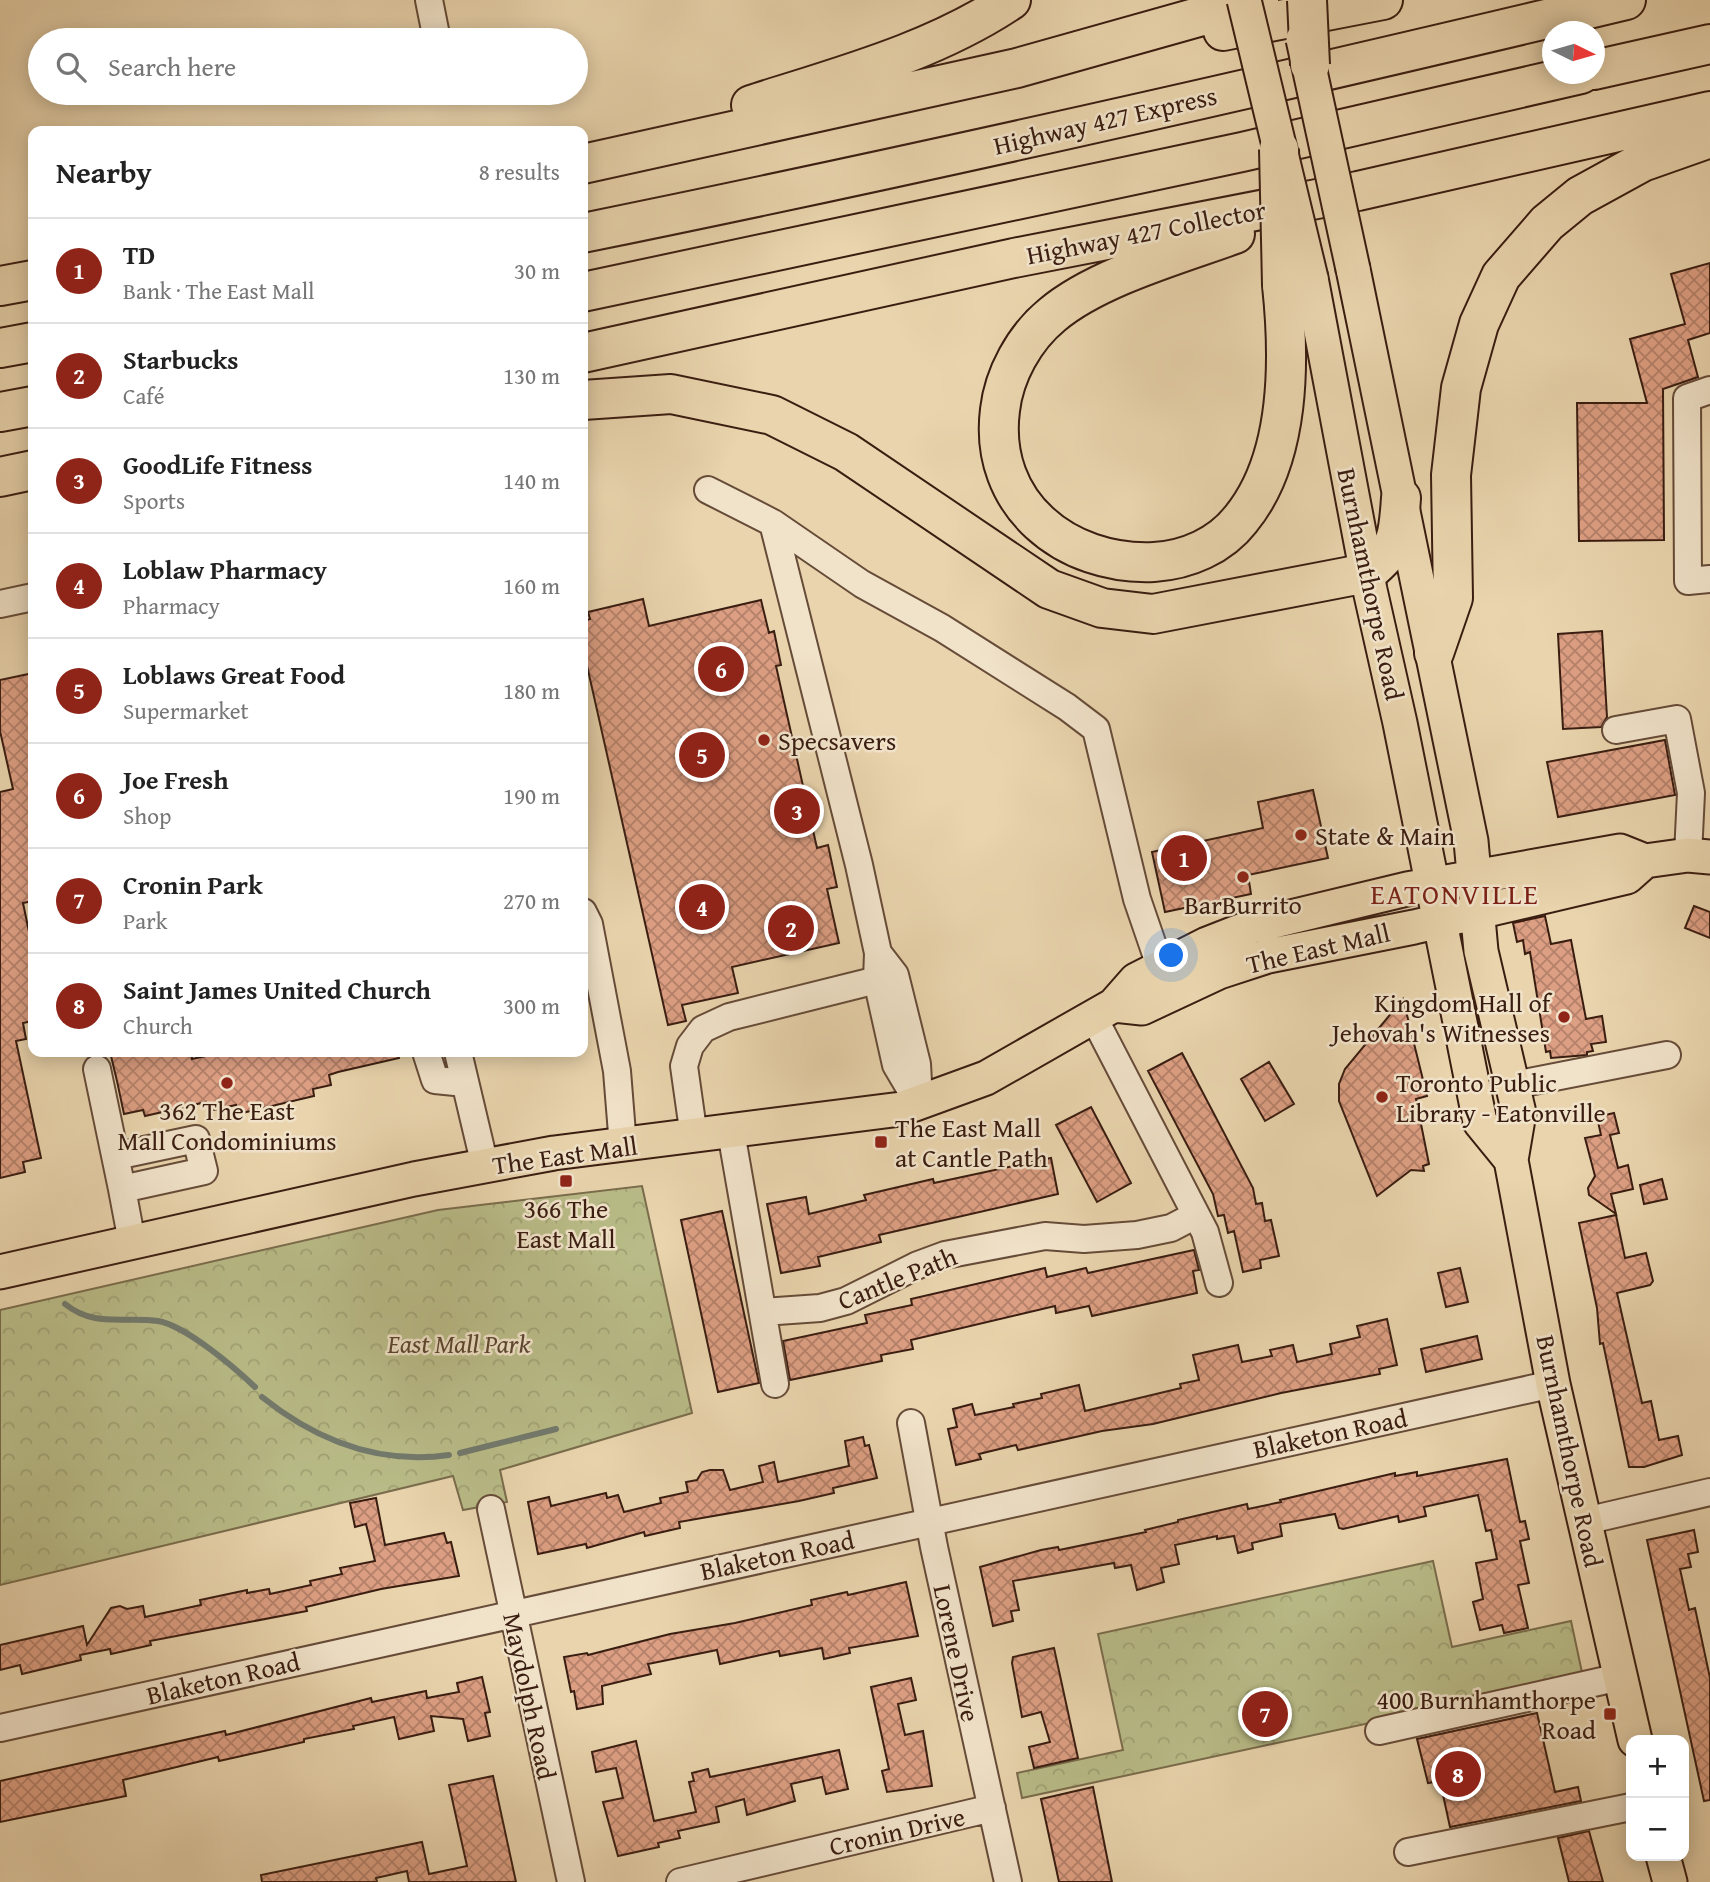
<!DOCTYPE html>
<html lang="en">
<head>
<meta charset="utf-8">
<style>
  :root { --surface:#fff; --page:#f2f2f2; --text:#222; --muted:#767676; --line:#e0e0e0; --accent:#8f2418 }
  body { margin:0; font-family:"Gentium Book Plus",serif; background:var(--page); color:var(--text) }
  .controls { position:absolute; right:21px; bottom:21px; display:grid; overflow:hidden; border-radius:14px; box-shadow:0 4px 18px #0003 }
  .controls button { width:63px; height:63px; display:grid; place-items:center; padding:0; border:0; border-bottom:2px solid var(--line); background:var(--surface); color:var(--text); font:35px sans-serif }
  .compass { position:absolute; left:1542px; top:21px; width:63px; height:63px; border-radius:50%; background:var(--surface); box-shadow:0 4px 18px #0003; rotate:95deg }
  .you { position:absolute; left:1172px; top:956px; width:24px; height:24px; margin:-18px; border:5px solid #fff; border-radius:50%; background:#1a73e8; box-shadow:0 0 0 10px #1a73e833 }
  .badge { display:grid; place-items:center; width:46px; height:46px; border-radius:50%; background:var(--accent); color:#fff; font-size:23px; font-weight:700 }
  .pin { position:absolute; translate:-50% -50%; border:4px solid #fff; box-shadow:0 2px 7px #0006 }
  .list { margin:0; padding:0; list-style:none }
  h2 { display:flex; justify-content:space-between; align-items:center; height:91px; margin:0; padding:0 28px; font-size:30px }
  h2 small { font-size:23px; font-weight:400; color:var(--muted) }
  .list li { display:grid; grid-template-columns:46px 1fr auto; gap:21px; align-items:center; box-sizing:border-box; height:105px; padding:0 28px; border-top:2px solid var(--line) }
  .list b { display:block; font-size:26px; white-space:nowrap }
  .list p { margin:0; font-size:23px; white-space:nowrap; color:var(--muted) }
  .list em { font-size:23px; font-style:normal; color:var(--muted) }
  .icon { flex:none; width:38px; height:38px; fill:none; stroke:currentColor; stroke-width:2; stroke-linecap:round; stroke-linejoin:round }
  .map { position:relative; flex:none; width:1710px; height:1882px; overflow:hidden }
  .search { position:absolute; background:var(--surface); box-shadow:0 4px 18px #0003; left:28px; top:28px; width:560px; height:77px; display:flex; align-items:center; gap:18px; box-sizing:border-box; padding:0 24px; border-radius:38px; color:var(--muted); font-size:26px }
  .panel { position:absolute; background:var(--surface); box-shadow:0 4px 18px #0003; left:28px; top:126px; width:560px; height:931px; border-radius:14px }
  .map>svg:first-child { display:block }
</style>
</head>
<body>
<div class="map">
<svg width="1710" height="1882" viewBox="0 0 1710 1882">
  <defs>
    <pattern id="park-crowns" width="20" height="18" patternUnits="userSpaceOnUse" patternTransform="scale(1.75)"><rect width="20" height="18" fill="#b9bc88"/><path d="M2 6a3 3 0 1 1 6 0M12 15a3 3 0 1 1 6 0" fill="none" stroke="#a0a174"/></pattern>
    <pattern id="building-cross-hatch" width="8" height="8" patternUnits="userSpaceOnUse" patternTransform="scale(1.75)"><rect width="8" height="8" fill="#dd9f83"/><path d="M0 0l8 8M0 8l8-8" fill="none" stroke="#b4816a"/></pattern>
  </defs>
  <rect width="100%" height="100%" fill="#e9d4ad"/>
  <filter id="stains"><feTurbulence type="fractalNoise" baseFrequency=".00286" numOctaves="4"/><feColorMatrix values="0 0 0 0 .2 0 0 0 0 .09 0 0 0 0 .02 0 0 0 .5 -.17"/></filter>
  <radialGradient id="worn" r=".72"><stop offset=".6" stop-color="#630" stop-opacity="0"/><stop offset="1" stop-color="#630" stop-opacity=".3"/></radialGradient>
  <path fill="url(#park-crowns)" stroke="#7a6c4c" stroke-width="2" d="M642,1186L692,1413L500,1470L507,1502L463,1510L453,1476L0,1585V1310L438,1210Z
    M1433,1561L1452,1647L1571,1621L1583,1677L1022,1798L1017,1773L1123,1750L1098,1634Z"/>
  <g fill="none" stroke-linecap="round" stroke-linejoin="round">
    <path stroke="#727a6d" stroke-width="6" d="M65,1304C95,1328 123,1316 158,1321C186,1326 234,1367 255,1387
      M262,1397C317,1441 378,1465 449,1455
      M460,1453L556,1429"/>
  </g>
  <path fill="url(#building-cross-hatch)" stroke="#3a1d11" stroke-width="2" d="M1710,263V333L1688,340L1698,377L1663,389L1664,540L1579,541L1577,403H1647L1630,339L1685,324L1671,274Z
    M643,599L649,626L761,600L769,633L774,631L781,665L776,666L817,848L828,845L837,887L827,889L839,943L732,967L738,993L682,1005L686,1021L668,1025L583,648V621L590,619L588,612Z
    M1602,631L1607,717L1601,727L1563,729L1558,634Z
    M33,673V901L23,903L33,951V1021L23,1023L26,1039L16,1041L41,1158L23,1162L25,1172L0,1178V792L13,789L0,731V680Z
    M1665,740L1675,795L1558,817L1547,762Z
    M1313,790L1328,858L1248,875L1251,894L1165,912L1152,852L1263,828L1258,802Z
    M1694,906L1710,912V938L1685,928Z
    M1545,916L1551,944L1571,940L1586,1019L1602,1016L1606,1042L1591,1044L1593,1051L1587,1052V1055L1551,1058L1550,1051L1546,1052L1530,952L1525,954L1523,940L1517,942L1513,923Z
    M1403,999L1427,1096L1416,1099L1429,1164L1423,1166L1424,1171L1411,1170L1377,1196L1339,1101V1084L1345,1069Z
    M131,1052H191L192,1059L224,1052H398L399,1058L338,1072L329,1075L331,1085L313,1089L314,1096L238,1114L236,1105L208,1111L206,1102L145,1116L143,1110L124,1114L117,1081L111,1056Z
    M1182,1053L1253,1188L1256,1204L1262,1203L1265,1221L1271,1220L1279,1256L1260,1260L1261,1268L1243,1272L1234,1231L1228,1233L1224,1215L1218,1216L1213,1194L1148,1071Z
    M1269,1062L1294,1104L1265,1121L1241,1079Z
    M1091,1107L1131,1183L1097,1202L1056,1125Z
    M1614,1113L1619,1133L1610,1135L1618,1168L1628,1165L1633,1189L1611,1194L1616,1214L1589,1195L1588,1188L1595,1176L1585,1138L1601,1135L1597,1117Z
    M1051,1158L1058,1194L879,1235L881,1242L818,1257L820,1266L781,1273L767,1204L806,1197L809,1214L866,1200L864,1195L933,1179L934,1183Z
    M1662,1179L1667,1199L1644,1204L1640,1185Z
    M722,1211L759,1383L718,1392L681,1220Z
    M1616,1215L1625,1258L1646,1253L1653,1281L1650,1285L1617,1293L1642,1403L1651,1401L1659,1440L1678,1436L1682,1455L1644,1467H1629L1603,1343L1600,1344L1597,1308L1579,1223Z
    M1194,1250L1199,1270L1193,1271L1197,1293L1092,1316L1089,1306L1056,1313L1055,1306L911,1340L913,1349L881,1355L882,1361L790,1380L783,1341L867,1323L865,1315L912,1305L911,1299L1045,1268L1047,1277L1086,1268L1088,1273Z
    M1460,1268L1468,1302L1446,1307L1438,1273Z
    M1387,1319L1397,1365L1379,1369L1380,1374L1281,1393L1153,1424L1102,1431L1018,1450L1016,1445L979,1454L981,1459L956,1465L948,1429L957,1427L953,1409L972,1404L975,1415L1014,1407L1013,1404L1042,1398L1041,1394L1079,1385L1085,1411L1181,1388L1180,1384L1199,1380L1193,1355L1238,1345L1242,1362L1272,1356L1270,1350L1293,1345L1297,1362L1332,1354L1330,1344L1360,1337L1357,1326Z
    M1477,1336L1482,1359L1426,1372L1421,1349Z
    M863,1437L865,1446L869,1445L877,1478L833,1488L834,1493L799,1501L679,1522L680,1528L645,1536L644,1532L587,1548L586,1544L538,1554L528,1502L549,1497L551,1506L606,1493L607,1498L618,1495L624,1512L661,1503L660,1498L688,1492L686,1482L697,1480L702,1472L710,1470H723L730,1490L763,1482L759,1466L774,1462L778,1482L849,1466L845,1441Z
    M1507,1459L1520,1522L1525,1521L1529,1539L1520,1541L1529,1583L1518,1585L1528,1628L1504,1633L1502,1625L1480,1630L1473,1602L1483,1599L1476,1563L1497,1559L1491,1530L1486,1531L1478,1495L1424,1507L1426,1516L1399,1522L1398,1516L1343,1529L1339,1528L1335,1514L1280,1524L1282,1536L1252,1543L1253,1549L1238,1553L1234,1536L1217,1539V1536L1175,1545L1179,1564L1161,1568L1164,1582L1137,1590L1131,1565L1115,1568L1114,1563L1013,1581L1019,1610L1011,1611L1013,1621L993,1626L980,1567L1041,1550L1058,1547L1059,1550L1146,1532L1145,1530L1178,1522V1520L1247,1504L1248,1509L1281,1502L1280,1500L1395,1473V1476L1417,1472V1476Z
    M376,1498L385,1545L444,1533L447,1543L451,1542L459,1576L381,1589L306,1607L307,1611L150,1641L151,1645L111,1654L110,1649L80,1655L81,1660L22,1674L20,1665L0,1670V1645L83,1626L87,1645L111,1608L120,1606L127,1609L143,1606L145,1617L201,1605L200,1600L247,1590V1593L269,1589L270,1594L311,1585L310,1581L342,1574L340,1568L375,1561L366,1524L355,1527L350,1503Z
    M1694,1530L1698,1552L1688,1554L1691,1567L1680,1569L1689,1610L1695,1608L1710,1678V1800L1704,1801L1647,1540Z
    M906,1582L918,1636L849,1648L850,1653L824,1659L822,1648L780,1656L779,1651L720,1664L717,1650L648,1664L651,1674L602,1686L603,1704L577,1709L574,1691L571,1692L564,1657L587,1653L588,1655L670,1634L735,1623L812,1605L811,1600L847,1592L848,1595Z
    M1054,1648L1078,1758L1034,1768L1029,1747L1050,1742L1041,1712L1022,1717L1012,1663L1013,1657Z
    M482,1677L490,1712L485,1713L490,1736L468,1741L463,1719L431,1716L434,1731L399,1739L394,1717L353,1726L354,1729L304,1739V1742L219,1761L218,1757L123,1780L126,1796L0,1822V1781L225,1731L226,1735L371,1698L372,1702L426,1691L427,1698L459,1692L457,1683Z
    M911,1678L916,1700L898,1704L905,1735L923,1731L932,1786L887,1792L882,1771L889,1769L871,1687Z
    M1537,1713L1555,1792L1578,1787L1581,1801L1450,1827L1440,1781L1428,1783L1417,1739Z
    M636,1741L654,1821L696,1812L689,1782L694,1781L692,1773L708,1769L710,1777L839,1750L848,1789L826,1794L822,1777L791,1784L795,1801L747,1815L744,1799L716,1807L719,1822L678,1831L680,1838L658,1843L659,1847L618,1856L603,1802L623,1798L616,1768L596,1772L592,1752Z
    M493,1776L516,1882H409L407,1871L376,1878L377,1882H262L261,1875L422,1842L429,1874L467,1866L449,1785Z
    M1093,1787L1112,1882H1059L1041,1799Z
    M1589,1831L1603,1882H1569L1558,1838Z"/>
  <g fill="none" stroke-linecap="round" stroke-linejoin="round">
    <defs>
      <path id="minor" d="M429,0L437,40
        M1710,390L1687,398L1688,581L1710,579
        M708,490L773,523L862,584L942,628L1067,707L1096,729L1137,899L1160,966
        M773,523L859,865L878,953L877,980L896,1065L919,1104
        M0,604L33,597
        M1616,730L1677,719L1691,793L1688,855
        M583,912L589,924L617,1071L623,1146
        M878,953L895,975L917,1064L919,1100
        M1093,1016L1205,1232L1219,1283
        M426,1052L435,1080L465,1083
        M458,1052L485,1166
        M97,1069L122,1189L204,1171L196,1139L116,1156
        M1514,1085L1667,1055
        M731,1132L775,1384
        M694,1137L684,1066L690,1046L703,1029L729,1017L877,980
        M122,1189L132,1242
        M763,1312L820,1308L846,1301L918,1265L945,1255L1045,1236L1084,1239L1137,1235L1171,1228L1194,1216
        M911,1423L934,1547L1008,1882
        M491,1509L571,1882
        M1585,1521L1710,1492
        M0,1728L1553,1384
        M1379,1731L1620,1677
        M1408,1852L1631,1807
        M680,1882L992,1808"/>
      <path id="major" d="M1353,269L1471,841L1481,951L1519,1113L1511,1160L1553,1384L1635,1740
        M1311,278L1370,590L1400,723L1480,1122L1511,1160
        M1114,1005L1142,1008L1219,972L1268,956L1414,927L1627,877L1645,861
        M0,1272L414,1179L554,1153L901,1109L986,1078L1114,1005L1136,980L1207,944L1253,926L1407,889L1620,851L1645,861L1688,855L1710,857
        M1663,1856L1670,1882"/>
      <path id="highway" d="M1223,31L1383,0
        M1594,70L1710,44
        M751,105C838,77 934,52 1011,0
        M583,164L1017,68L1259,0
        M583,233C932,162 1279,83 1626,0
        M1235,234C1180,254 1097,277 1052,315C1024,338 1004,375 1000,410C988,504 1066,566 1154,562C1187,560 1220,546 1241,519C1291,458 1290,360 1282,285
        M0,286L33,280
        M583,292L1242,152L1581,74
        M0,348L33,342
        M583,353L1014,258L1358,191L1710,111
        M583,400L671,394L772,415L846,452L1049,589L1102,608L1153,614L1367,573C1399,546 1398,538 1401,498
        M0,412L33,406
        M0,477L33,470
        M1434,653L1453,598L1451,475L1461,388L1479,324L1501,276L1547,223L1580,196L1642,162L1710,138"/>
    </defs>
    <use href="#minor" stroke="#664b38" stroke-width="30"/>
    <use href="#major" stroke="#3a1d11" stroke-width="37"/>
    <use href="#highway" stroke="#3a1d11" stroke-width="42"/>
    <use href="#minor" stroke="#f1e3ca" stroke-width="26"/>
    <use href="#major" stroke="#e9d4ad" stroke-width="33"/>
    <use href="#highway" stroke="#e9d4ad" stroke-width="38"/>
    <defs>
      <path id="major-bridge" d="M1244,0L1311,278
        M1303,39L1353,269"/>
      <path id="highway-bridge" d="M1307,0L1310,65
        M1279,149L1282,285"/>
    </defs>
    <use href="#major-bridge" stroke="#3a1d11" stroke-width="37" stroke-linecap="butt"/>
    <use href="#highway-bridge" stroke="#3a1d11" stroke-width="42" stroke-linecap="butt"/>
    <use href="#major-bridge" stroke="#e9d4ad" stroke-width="33"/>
    <use href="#highway-bridge" stroke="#e9d4ad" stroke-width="38"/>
  </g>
  <g fill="#8f2418" stroke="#f1e3ca" stroke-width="2.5">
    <circle cx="764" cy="740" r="7"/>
    <circle cx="1301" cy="835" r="7"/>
    <circle cx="1243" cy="877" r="7"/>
    <circle cx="1564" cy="1017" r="7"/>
    <circle cx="227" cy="1083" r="7"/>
    <circle cx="1382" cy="1097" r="7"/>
    <rect x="874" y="1135" width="14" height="14" rx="3.5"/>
    <rect x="559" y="1174" width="14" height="14" rx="3.5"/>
    <rect x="1603" y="1707" width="14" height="14" rx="3.5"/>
  </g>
  <g text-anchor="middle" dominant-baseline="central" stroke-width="5" stroke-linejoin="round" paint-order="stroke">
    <g font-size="26" fill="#3a1d11" stroke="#f1e3ca">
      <text transform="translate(1105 120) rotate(-13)">Highway 427 Express</text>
      <text transform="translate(1146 232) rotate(-11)">Highway 427 Collector</text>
      <text transform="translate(1371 584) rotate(78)">Burnhamthorpe Road</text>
      <text transform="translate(1318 948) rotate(-13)">The East Mall</text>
      <text transform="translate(565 1155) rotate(-8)">The East Mall</text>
      <text transform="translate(897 1278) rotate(-22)">Cantle Path</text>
      <text transform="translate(1330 1433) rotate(-12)">Blaketon Road</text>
      <text transform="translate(1570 1451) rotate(78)">Burnhamthorpe Road</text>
      <text transform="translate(777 1555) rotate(-12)">Blaketon Road</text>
      <text transform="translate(957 1653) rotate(78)">Lorene Drive</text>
      <text transform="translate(223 1678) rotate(-13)">Blaketon Road</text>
      <text transform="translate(530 1696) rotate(78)">Maydolph Road</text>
      <text transform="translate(897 1831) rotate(-13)">Cronin Drive</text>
    </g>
    <g font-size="26" fill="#3a1d11" stroke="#f1e3ca" text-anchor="start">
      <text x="778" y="740">Specsavers</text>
      <text x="1315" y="835">State &amp; Main</text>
      <text x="1243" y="904" text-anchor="middle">BarBurrito</text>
      <text x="1550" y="1002" text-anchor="end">Kingdom Hall of<tspan x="1550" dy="30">Jehovah's Witnesses</tspan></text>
      <text x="1396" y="1082">Toronto Public<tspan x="1396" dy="30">Library - Eatonville</tspan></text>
      <text x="227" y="1110" text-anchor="middle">362 The East<tspan x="227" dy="30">Mall Condominiums</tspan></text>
      <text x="895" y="1127">The East Mall<tspan x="895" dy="30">at Cantle Path</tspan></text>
      <text x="566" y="1208" text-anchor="middle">366 The<tspan x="566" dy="30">East Mall</tspan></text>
      <text x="1596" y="1699" text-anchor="end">400 Burnhamthorpe<tspan x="1596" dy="30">Road</tspan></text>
    </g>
    <g font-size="26" font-style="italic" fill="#5a452f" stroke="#f1e3ca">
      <text x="459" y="1343">East Mall Park</text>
    </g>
    <g font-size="28" letter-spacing="2" fill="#7a1f14" stroke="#f1e3ca">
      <text x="1455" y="893">EATONVILLE</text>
    </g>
  </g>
  <rect width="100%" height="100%" filter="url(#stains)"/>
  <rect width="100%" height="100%" fill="url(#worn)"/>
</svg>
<div class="controls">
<button>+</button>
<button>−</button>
</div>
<svg class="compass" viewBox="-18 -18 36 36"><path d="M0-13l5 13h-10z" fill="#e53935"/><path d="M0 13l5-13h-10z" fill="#767676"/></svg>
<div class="you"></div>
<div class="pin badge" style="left:1184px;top:858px">1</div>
<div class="pin badge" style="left:791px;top:928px">2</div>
<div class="pin badge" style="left:797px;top:811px">3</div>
<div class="pin badge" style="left:702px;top:907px">4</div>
<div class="pin badge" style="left:702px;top:755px">5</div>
<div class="pin badge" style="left:721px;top:669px">6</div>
<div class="pin badge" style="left:1265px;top:1714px">7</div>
<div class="pin badge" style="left:1458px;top:1774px">8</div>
<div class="search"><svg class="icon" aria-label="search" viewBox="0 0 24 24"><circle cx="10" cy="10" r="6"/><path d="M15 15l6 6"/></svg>Search here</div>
<section class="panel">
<h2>Nearby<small>8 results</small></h2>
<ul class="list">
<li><span class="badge">1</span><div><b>TD</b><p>Bank · The East Mall</p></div><em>30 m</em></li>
<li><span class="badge">2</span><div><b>Starbucks</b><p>Café</p></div><em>130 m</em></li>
<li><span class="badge">3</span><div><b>GoodLife Fitness</b><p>Sports</p></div><em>140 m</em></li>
<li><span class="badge">4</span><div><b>Loblaw Pharmacy</b><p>Pharmacy</p></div><em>160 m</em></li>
<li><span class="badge">5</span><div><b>Loblaws Great Food</b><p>Supermarket</p></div><em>180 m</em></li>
<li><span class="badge">6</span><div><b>Joe Fresh</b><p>Shop</p></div><em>190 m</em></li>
<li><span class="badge">7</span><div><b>Cronin Park</b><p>Park</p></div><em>270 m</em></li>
<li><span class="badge">8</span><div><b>Saint James United Church</b><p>Church</p></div><em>300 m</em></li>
</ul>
</section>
</div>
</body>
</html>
